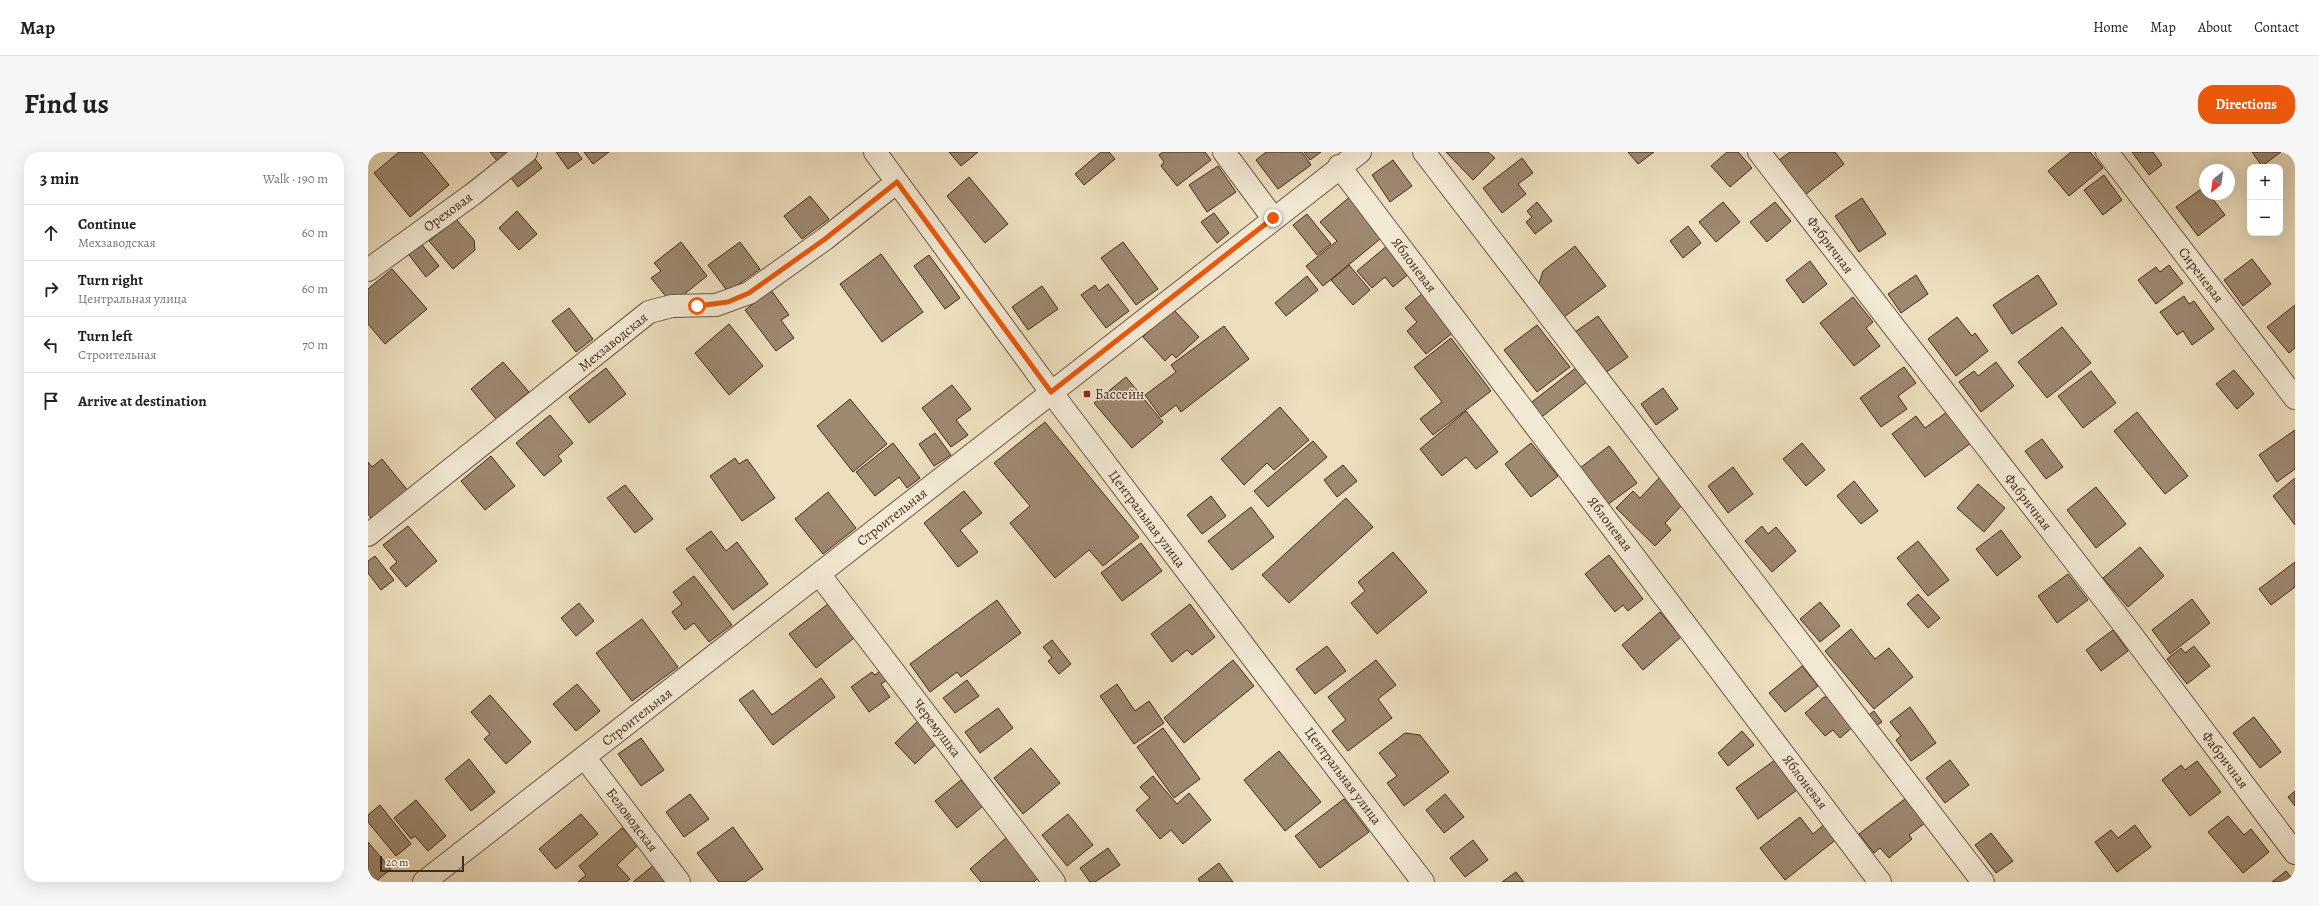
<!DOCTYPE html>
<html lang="en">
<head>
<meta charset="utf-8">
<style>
  :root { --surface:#fff; --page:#f6f6f6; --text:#202124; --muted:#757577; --line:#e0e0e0; --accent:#ea580c }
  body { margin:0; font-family:Alegreya,serif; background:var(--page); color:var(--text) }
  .controls { position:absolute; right:12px; top:12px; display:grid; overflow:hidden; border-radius:8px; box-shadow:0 4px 16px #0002 }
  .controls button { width:36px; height:36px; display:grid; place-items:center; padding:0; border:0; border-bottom:1px solid var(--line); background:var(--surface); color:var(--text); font:20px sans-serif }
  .compass { position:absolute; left:1831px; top:12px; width:36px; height:36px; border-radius:50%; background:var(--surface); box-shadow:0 4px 16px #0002; rotate:209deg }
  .scale { position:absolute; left:12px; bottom:10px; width:84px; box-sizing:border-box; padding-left:4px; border:2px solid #47291b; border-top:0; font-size:11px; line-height:14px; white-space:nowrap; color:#47291b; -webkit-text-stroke:3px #f3ead5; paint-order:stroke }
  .stop { position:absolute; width:12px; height:12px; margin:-9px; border:3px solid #ea580c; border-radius:50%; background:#fff }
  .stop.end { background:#ea580c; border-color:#fff; box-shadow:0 1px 4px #0008 }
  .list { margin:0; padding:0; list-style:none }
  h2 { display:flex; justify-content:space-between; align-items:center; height:52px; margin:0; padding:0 16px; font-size:17px }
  h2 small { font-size:13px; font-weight:400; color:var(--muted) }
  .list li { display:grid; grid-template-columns:26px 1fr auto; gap:12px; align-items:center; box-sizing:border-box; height:56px; padding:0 16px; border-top:1px solid var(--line) }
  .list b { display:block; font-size:15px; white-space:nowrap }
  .list p { margin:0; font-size:13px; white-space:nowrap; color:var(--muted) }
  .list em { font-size:13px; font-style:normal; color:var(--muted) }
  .icon { flex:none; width:22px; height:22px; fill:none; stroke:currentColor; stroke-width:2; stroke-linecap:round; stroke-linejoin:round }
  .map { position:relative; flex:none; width:1927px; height:730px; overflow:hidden; border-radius:16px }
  header { display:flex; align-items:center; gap:24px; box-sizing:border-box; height:56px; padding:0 20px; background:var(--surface); border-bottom:1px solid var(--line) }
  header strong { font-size:19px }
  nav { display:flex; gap:22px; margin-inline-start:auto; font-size:14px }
  .intro { display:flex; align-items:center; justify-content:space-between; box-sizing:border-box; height:96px; padding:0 24px }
  h1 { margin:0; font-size:28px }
  .button { padding:10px 18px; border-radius:16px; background:var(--accent); color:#fff; font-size:14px; font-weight:700 }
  main { display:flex; gap:24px; padding:0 24px }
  aside { flex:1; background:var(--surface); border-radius:16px; box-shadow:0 4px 16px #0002 }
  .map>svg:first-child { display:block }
</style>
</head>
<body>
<header>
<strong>Map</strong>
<nav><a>Home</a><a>Map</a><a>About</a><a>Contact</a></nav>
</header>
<div class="intro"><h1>Find us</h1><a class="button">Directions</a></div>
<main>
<aside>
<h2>3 min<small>Walk · 190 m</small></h2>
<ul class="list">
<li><svg class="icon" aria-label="ahead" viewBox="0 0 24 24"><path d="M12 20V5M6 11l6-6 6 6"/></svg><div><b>Continue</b><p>Мехзаводская</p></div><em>60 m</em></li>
<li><svg class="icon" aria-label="right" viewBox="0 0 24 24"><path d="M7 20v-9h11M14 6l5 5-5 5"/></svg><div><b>Turn right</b><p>Центральная улица</p></div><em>60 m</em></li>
<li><svg class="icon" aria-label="left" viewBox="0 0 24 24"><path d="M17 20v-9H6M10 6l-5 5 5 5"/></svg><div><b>Turn left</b><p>Строительная</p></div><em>70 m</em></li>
<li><svg class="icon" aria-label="arrive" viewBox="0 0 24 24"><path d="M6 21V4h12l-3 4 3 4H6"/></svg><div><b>Arrive at destination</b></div></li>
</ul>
</aside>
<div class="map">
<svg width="1927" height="730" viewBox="0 0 1927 730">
  <rect width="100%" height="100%" fill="#eddfbe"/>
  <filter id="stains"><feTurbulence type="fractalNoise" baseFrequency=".005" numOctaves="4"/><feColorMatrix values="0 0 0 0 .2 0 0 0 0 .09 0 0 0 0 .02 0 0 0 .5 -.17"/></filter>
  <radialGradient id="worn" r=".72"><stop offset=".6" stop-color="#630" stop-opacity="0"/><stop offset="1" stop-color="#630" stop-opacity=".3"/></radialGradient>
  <path fill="#9d8870" stroke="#47291b" d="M31,0H54L81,33L42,65L6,21Z
    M122,0H150L133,14Z
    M188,0H209L214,7L200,17Z
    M216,0H241L225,12Z
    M581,0H610L593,14Z
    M733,0H741L747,7L716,33L707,22Z
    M795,0H837L843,8L809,34L793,14L796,10L791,3Z
    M898,0H934L943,13L910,37L888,8Z
    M936,0H953L942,8Z
    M1078,0H1120L1127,6L1105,28Z
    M1260,0H1286L1270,12Z
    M1359,0H1370L1384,16L1362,35L1343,14Z
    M1422,0H1467L1476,12L1437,43L1410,9Z
    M1703,0H1722L1735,16L1701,44L1680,19Z
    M1764,0H1785L1794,13L1781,23Z
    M1884,0H1913L1894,14Z
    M164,3L174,16L150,35L140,22Z
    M1154,6L1165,21L1150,32L1158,42L1134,61L1115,36Z
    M1025,8L1044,34L1022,50L1004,23Z
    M850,14L868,40L839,60L821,33Z
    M1736,23L1754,48L1735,63L1716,38Z
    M601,25L640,72L617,91L579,44Z
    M1836,35L1837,42H1841L1857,63L1830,84L1808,55Z
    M984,43L1017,83L955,134L938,114L969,89L952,70Z
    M442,44L461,67L434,87L416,64Z
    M1494,46L1518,82L1491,100L1467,64Z
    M1169,50L1184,69L1167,82L1158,70L1164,65L1159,59Z
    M1355,50L1372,70L1348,90L1331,70Z
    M1407,50L1423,69L1399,90L1382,70Z
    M149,59L169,82L151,98L131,76Z
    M846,61L861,81L849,91L833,70Z
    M939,62L963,92L949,103L925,73Z
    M88,67L106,88L107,98L85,117L61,89Z
    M1320,74L1333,91L1315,106L1302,89Z
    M51,89L71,114L58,125L38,99Z
    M313,90L339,124L304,152L283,126L293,119L286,111Z
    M372,90L392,117L360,140L340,113Z
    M755,90L790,137L768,153L733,106Z
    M1020,93L1043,120L1025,135L1017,125L1004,136L989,119Z
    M1207,94L1238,134L1196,165L1171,132L1175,119Z
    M513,102L555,160L514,190L472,132Z
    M561,103L592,146L577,157L546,114Z
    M1884,107L1903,132L1875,154L1856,128Z
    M1442,109L1459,132L1435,151L1418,128Z
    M981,113L1002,138L985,153L963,128Z
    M1801,113L1815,131L1788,152L1770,128L1788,115L1792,120Z
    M24,117L59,157L17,192L0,172V137Z
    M1548,123L1560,142L1533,161L1520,142Z
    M1670,123L1689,152L1644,182L1625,153Z
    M939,124L950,138L918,164L907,151Z
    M740,132L761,159L738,176L713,143L727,133L731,139Z
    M674,134L690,157L660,178L644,155Z
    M403,138L421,163L413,168L426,186L408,199L377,158Z
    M1055,141L1087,179L1058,202L1039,179L1049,170L1037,156Z
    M1816,144L1821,152L1826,149L1846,177L1824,193L1815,179L1809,183L1792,160Z
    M1485,145L1505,170L1498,176L1512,194L1486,214L1452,171Z
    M1927,153V196L1921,201L1899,175Z
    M201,156L225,187L208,200L184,169Z
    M805,157L831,185L808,206L804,202L797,209L775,185Z
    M1230,164L1260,205L1237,221L1207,180Z
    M1589,165L1604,184L1607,181L1620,199L1588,224L1560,187Z
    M361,172L395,214L361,243L327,201Z
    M1169,173L1202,215L1169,240L1136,198Z
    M856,174L881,207L813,260L808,253L793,265L777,243L808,220L803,213Z
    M1694,175L1723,211L1679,246L1650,210Z
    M1083,186L1123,239L1065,283L1052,267L1074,250L1046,215Z
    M135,210L161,240L128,267L103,237Z
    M1628,210L1646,234L1613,260L1591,230L1606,219L1610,224Z
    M1209,215L1220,229L1171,267L1160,253Z
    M1536,215L1548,231L1530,244L1539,257L1513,275L1492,246Z
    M238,216L258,242L221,271L201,245Z
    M1866,218L1886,242L1869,257L1848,232Z
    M1723,219L1748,251L1715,276L1690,244Z
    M758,225L795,270L764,296L726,251Z
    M584,233L603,257L588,268L600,283L583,295L554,256Z
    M1295,236L1310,257L1288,273L1273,252Z
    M482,247L519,292L485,320L449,274Z
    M912,255L941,288L906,318L899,311L876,333L853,307Z
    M1098,259L1130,300L1108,317L1098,305L1074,324L1052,297Z
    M1579,260L1603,291L1557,325L1524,282L1548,264L1557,276Z
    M1769,260L1820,324L1797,342L1746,279Z
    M182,263L205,291L190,304L194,309L176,324L148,291Z
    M677,270L771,385L735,414L721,398L687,426L642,371L662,354L626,311Z
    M1927,278V317L1909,330L1891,303Z
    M567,281L583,303L566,314L551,292Z
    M1674,287L1695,315L1678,327L1657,299Z
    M945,289L959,305L900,355L886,339Z
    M525,291L552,326L539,336L531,325L507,344L488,320Z
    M1163,291L1190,324L1163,345L1137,312Z
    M1434,291L1457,318L1438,334L1415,307Z
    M1241,294L1269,331L1239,353L1212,316Z
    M123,304L147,334L117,358L93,329Z
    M367,306L371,312L379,307L407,346L374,369L342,324Z
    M14,307L41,340L5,369L0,362V310L4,315Z
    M975,313L989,329L969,345L956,328Z
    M1365,315L1385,342L1360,361L1340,334Z
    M1295,322L1320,347L1297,371L1303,378L1287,394L1248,356L1265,339L1272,346Z
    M1927,326V373L1905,344Z
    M1486,329L1510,359L1493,372L1469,344Z
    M1610,332L1637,356L1616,380L1589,356Z
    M257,333L285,367L267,381L239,346Z
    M1728,335L1758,372L1728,396L1699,358Z
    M596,339L614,361L592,378L610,400L590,415L556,371Z
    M460,340L488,376L455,402L427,367Z
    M843,344L858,364L834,382L819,363Z
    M978,346L1005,375L921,451L894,423Z
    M883,355L906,385L864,418L840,389Z
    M40,374L69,409L38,435L22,416L29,410L15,393Z
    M1394,374L1400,382L1408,375L1428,399L1404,420L1377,389Z
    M1633,378L1653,405L1629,424L1608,397Z
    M343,379L358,399L369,390L400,432L365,458L318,397Z
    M1550,389L1581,428L1560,444L1529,406Z
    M773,391L794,419L754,449L733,421Z
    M1772,395L1796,424L1760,455L1735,426Z
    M1025,400L1059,440L1009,482L983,451L997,439L990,430Z
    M1241,403L1275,447L1260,459L1255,453L1247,460L1217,422Z
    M7,404L26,428L13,438L0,421V409Z
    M1927,410V435L1903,453L1891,437Z
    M1700,422L1720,448L1689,471L1670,444Z
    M326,424L364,473L341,490L326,471L317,478L304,460L314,452L305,440Z
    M1550,442L1572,466L1560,476L1539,452Z
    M1824,447L1842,471L1802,502L1784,478Z
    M629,448L653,481L593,525L589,520L562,540L542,512Z
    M1452,450L1472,474L1452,490L1432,467Z
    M211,451L226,469L208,484L193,466Z
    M460,452L486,486L448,516L421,482Z
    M822,452L847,485L824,503L819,498L804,510L783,482Z
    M1292,460L1313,485L1275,518L1254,493Z
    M274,467L310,515L264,549L228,501Z
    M1483,477L1507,507L1521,496L1545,525L1506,557L1457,499Z
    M1745,478L1760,499L1733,519L1718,498Z
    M684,488L703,512L691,522L680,509L684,506L675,495Z
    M959,494L978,519L947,542L928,517Z
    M1826,494L1842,514L1819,532L1799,507L1813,496L1817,501Z
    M865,508L886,534L816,591L796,566Z
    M1008,508L1028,533L1010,547L1024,566L980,599L964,579L978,568L960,545Z
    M1434,514L1450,534L1417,560L1401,541Z
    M512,519L519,528L513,532L522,545L501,560L483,535L504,520L507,523Z
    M453,526L467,545L405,593L371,548L385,538L404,563Z
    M599,528L611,544L587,561L575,546Z
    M209,532L232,559L208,579L185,552Z
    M749,532L767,559L781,549L796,571L766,592L732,544Z
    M122,543L163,590L138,612L116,587L122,582L103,560Z
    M1456,545H1462L1486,574L1472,586L1465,578L1457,584L1437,561Z
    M1542,555L1568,591L1543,609L1528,588L1533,584L1522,570Z
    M630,556L645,576L612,601L597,580Z
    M1506,559L1514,570L1505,576L1498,565Z
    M1886,565L1913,600L1892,616L1865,581Z
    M551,568L571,589L547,612L527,591Z
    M795,576L832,627L806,646L769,595Z
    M1374,579L1386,593L1360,614L1350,601Z
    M1037,581L1052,583L1081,620L1036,654L1019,631L1029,624L1011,601Z
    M273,586L296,618L273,634L250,602Z
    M663,596L692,631L655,662L626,626Z
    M911,599L953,650L917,679L876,628Z
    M101,607L127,640L103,659L77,627Z
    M1407,608L1429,638L1390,667L1368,636Z
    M1582,608L1601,633L1577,651L1558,626Z
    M1829,609L1853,640L1822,664L1794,628L1813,613L1817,618Z
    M785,624L809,652L821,641L843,668L815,692L803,678L792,687L768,658L782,646L772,635Z
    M593,628L615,654L589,676L567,649Z
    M1927,639V654L1920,645Z
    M322,642L341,667L316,685L298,660Z
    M1077,642L1096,665L1076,681L1058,658Z
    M1542,643L1561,668L1541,683L1544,687L1521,706L1512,696L1506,701L1491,682Z
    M976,647L1001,680L952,716L927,684Z
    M48,648L78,684L60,699L47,684L43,687L26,666Z
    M12,653L43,692L28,704L0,670V663Z
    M213,662L230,682L188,717L171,697Z
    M700,662L725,693L699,714L674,683Z
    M1860,664L1876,683L1883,677L1901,700L1875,721L1840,680Z
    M1432,665L1445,682L1458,671L1470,686L1417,728L1392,696Z
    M1767,673L1783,695L1749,720L1727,690L1743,678L1750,686Z
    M365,675L395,717L377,730H351L329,701Z
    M254,676L270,693L249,713L262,727L258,730H210L218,723L211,714Z
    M1623,681L1645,709L1628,721L1607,693Z
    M638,686L671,725L666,730H613L602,717Z
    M1105,688L1120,708L1097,725L1082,706Z
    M0,690L23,717L7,730H4L0,726Z
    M740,696L752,713L727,730H722L712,716Z
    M851,711L865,730H832L830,727Z
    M286,713L299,730H265Z
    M1918,719L1927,730H1904Z
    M1148,720L1156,730H1134Z"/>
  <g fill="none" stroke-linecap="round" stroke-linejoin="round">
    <defs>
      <path id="street" d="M507,0L683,240L1055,730
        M856,0L905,66
        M1056,0L1615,730
        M1391,0L1760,478L1927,701
        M1739,0L1927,246
        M971,14L1512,730
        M0,118L105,42L158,0
        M0,383L281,160L304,154L348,153L381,141L457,87L529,30
        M451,422L686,730
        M217,606L311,730
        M56,730L992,0"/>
    </defs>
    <use href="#street" stroke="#705644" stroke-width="24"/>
    <use href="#street" stroke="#f3ead5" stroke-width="22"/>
  </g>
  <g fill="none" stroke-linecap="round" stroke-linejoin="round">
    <path stroke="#ea580c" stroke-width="5" d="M329,154L360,150L381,141L457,87L529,30L683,240L905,66"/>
  </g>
  <rect fill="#8f2418" stroke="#f3ead5" stroke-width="1.5" x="715" y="238" width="8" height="8" rx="2"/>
  <g text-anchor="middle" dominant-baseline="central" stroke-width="3" stroke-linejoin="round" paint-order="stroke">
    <g font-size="14" fill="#47291b" stroke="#f3ead5">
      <text transform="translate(80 60) rotate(-36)">Ореховая</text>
      <text transform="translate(1462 93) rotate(53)">Фабричная</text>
      <text transform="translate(1046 113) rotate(53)">Яблоневая</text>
      <text transform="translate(1833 123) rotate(53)">Сиреневая</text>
      <text transform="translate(245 190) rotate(-39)">Мехзаводская</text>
      <text transform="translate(1660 350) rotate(52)">Фабричная</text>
      <text transform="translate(524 365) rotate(-38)">Строительная</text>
      <text transform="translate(779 367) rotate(53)">Центральная улица</text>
      <text transform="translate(1242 372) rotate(53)">Яблоневая</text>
      <text transform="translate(269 565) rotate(-38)">Строительная</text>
      <text transform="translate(569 576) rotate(53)">Черемушка</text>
      <text transform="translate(1857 608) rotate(53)">Фабричная</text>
      <text transform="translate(975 624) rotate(53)">Центральная улица</text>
      <text transform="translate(1437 630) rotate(53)">Яблоневая</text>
      <text transform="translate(264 668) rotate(53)">Беловодская</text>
    </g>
    <g font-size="14" fill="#47291b" stroke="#f3ead5" text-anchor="start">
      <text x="727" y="242">Бассейн</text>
    </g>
  </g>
  <rect width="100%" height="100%" filter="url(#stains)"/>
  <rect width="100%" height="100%" fill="url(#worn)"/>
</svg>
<div class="controls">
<button>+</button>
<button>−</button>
</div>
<svg class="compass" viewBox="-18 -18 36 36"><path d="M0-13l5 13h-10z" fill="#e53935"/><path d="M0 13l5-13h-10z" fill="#757577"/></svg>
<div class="scale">20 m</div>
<div class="stop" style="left:329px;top:154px"></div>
<div class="stop end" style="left:905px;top:66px"></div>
</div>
</main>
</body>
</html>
